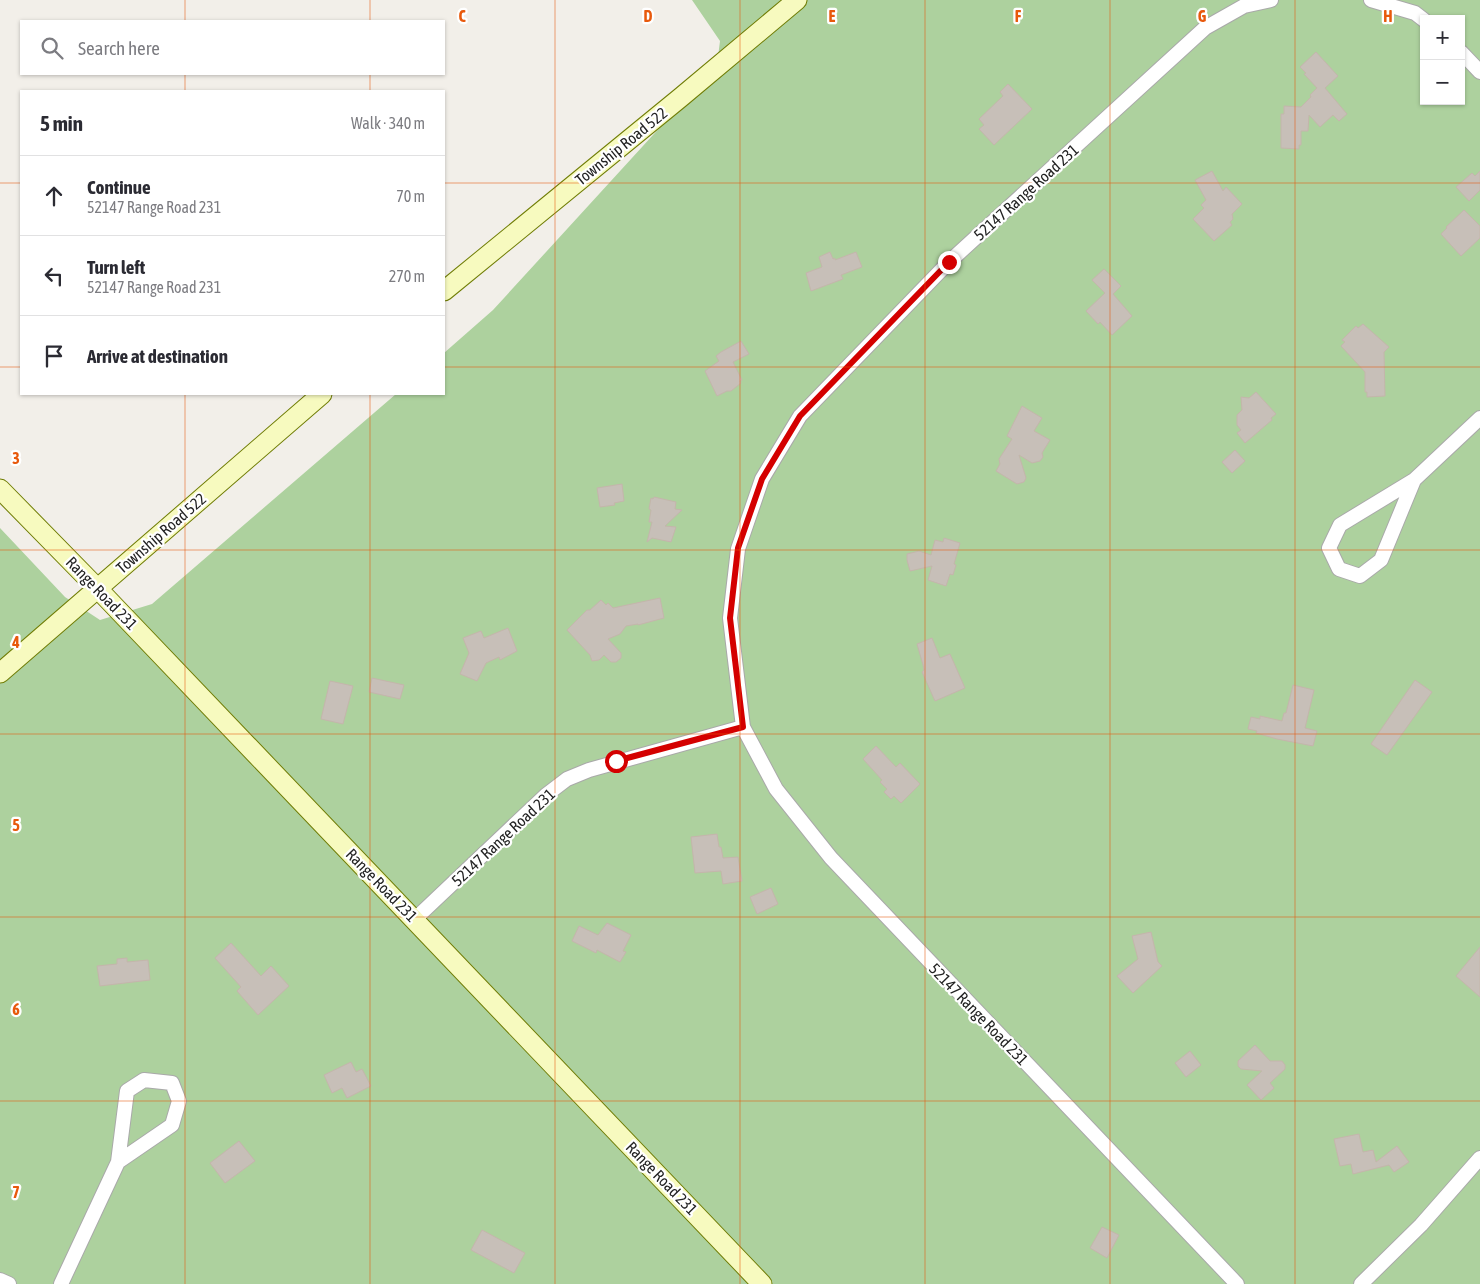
<!DOCTYPE html>
<html lang="en">
<head>
<meta charset="utf-8">
<style>
  :root { --surface:#fff; --page:#f7f7f7; --text:#2b2b33; --muted:#7c7c81; --line:#e1e1e2 }
  body { margin:0; font-family:"Asap Condensed",sans-serif; background:var(--page); color:var(--text) }
  .controls { position:absolute; right:15px; top:15px; display:grid; overflow:hidden; border-radius:0px; box-shadow:0 1px 4px #0004 }
  .controls button { width:45px; height:45px; display:grid; place-items:center; padding:0; border:0; border-bottom:1px solid var(--line); background:var(--surface); color:var(--text); font:25px sans-serif }
  .stop { position:absolute; width:15px; height:15px; margin:-11px; border:4px solid #d40000; border-radius:50%; background:#fff }
  .stop.end { background:#d40000; border-color:#fff; box-shadow:0 1px 5px #0008 }
  .list { margin:0; padding:0; list-style:none }
  h2 { display:flex; justify-content:space-between; align-items:center; height:65px; margin:0; padding:0 20px; font-size:21px }
  h2 small { font-size:16px; font-weight:400; color:var(--muted) }
  .list li { display:grid; grid-template-columns:32px 1fr auto; gap:15px; align-items:center; box-sizing:border-box; height:80px; padding:0 20px; border-top:1px solid var(--line) }
  .list b { display:block; font-size:19px; white-space:nowrap }
  .list p { margin:0; font-size:16px; white-space:nowrap; color:var(--muted) }
  .list em { font-size:16px; font-style:normal; color:var(--muted) }
  .icon { flex:none; width:28px; height:28px; fill:none; stroke:currentColor; stroke-width:2; stroke-linecap:round; stroke-linejoin:round }
  .map { position:relative; flex:none; width:1480px; height:1284px; overflow:hidden }
  .search { position:absolute; background:var(--surface); box-shadow:0 1px 4px #0004; left:20px; top:20px; width:425px; height:55px; display:flex; align-items:center; gap:12px; box-sizing:border-box; padding:0 18px; border-radius:0px; color:var(--muted); font-size:19px }
  .panel { position:absolute; background:var(--surface); box-shadow:0 1px 4px #0004; left:20px; top:90px; width:425px; height:305px; border-radius:0px }
  .map>svg:first-child { display:block }
</style>
</head>
<body>
<div class="map">
<svg width="1480" height="1284" viewBox="0 0 1480 1284">
  <rect width="100%" height="100%" fill="#f2efe9"/>
  <path fill="#add19e" fill-rule="evenodd" d="M692,0H1480V1284H0V528L65,597L100,620L152,604L396,394H444V353L493,310L717,65L720,41ZM1424,19H1461V101H1424Z"/>
  <path fill="#c7bfb8" stroke="#c4b6ab" d="M1316,52L1338,76L1325,88L1347,114L1339,121L1333,115L1320,127L1309,115L1308,131H1301V145H1299V149L1281,148V114H1284V106L1301,107L1311,97L1310,95L1317,88L1304,74L1306,73L1300,67Z
    M1008,84L1032,109L994,145L979,129L984,125L979,119L1003,96L1000,92Z
    M1212,171L1223,191L1226,187L1242,204L1232,214L1233,219L1230,222L1232,225L1214,241L1193,219L1204,208L1201,205L1206,200L1195,180Z
    M1480,171V190L1469,201L1456,187L1472,173L1475,176Z
    M1464,210L1480,226V238L1461,256L1441,234L1447,228L1446,227Z
    M830,252L833,259L835,258V260L856,252L862,267L841,275L843,279L811,291L806,273L822,267L819,257Z
    M1104,269L1121,286L1113,294L1132,316L1112,335L1100,322L1098,324L1086,311L1105,293L1092,280Z
    M1363,324L1389,347L1384,352L1385,396L1367,397V392H1365V372L1341,346L1345,342L1342,340L1356,326L1358,328Z
    M741,341L749,354L733,362L742,380L740,381L741,383L731,391H727L717,396L705,371L719,361L716,356L721,352Z
    M1256,392L1276,414L1271,418L1272,420L1245,443L1237,433L1241,430L1237,425V415L1242,410L1241,397L1249,398Z
    M1022,406L1042,418L1034,431L1050,440L1042,453L1043,457L1040,461L1032,463L1019,455L1026,478L1024,482L1017,484L996,471L1000,464L999,459L1012,439L1007,436Z
    M1235,450L1245,461L1232,473L1222,462Z
    M622,484L624,501L614,503L615,505L600,507L597,488Z
    M654,497L676,502L675,509L682,510L665,526L676,527L671,542L652,538L647,542L652,522H649L651,510L649,509L651,498L653,499Z
    M944,538L960,543L954,564L956,565L953,575L950,574L946,586L928,580L932,566L910,571L907,560V554L919,551L931,555L935,540L943,542Z
    M660,598L664,618L638,625V624L626,626L620,634L608,639L621,653V658L616,662H611L604,655L599,660L592,661L590,655L567,630L587,610H590L601,600L606,605L608,603L613,608Z
    M508,628L517,651L500,660L499,657L486,663L477,681L460,674L469,653L463,638L481,631L484,638Z
    M932,638L940,658L950,654L965,688L935,701L922,672L924,670L923,665L917,644Z
    M372,678L404,685L400,699L369,692Z
    M1415,680L1432,692L1387,755L1371,744Z
    M330,681L353,686L343,724L321,719Z
    M1293,685L1314,690L1305,728L1317,731L1313,746L1277,739L1256,733L1257,731L1248,729L1251,717L1260,719V716L1282,721L1284,713H1286Z
    M876,746L896,767L900,763L920,784L901,803L894,796L891,799L884,792L887,789L880,782L882,780L863,759Z
    M717,834L719,847H721L723,858L738,857L742,881L723,884L721,871L695,873L691,837Z
    M771,888L778,904L757,914L750,897Z
    M607,923L631,935L623,951L626,952L620,962L597,950L596,953L572,941L579,926L598,935Z
    M1151,932L1158,962L1162,966L1133,993L1117,976L1138,959L1132,936Z
    M231,943L261,976L271,966L289,986L258,1015L237,991L241,987L215,958Z
    M1480,947V997L1456,976Z
    M127,958V962L148,960L150,980L100,986L97,966L117,964V959Z
    M1255,1045L1270,1061H1282L1285,1065V1069L1270,1083L1274,1088L1261,1100L1247,1085L1262,1071L1241,1069L1238,1066V1061Z
    M1190,1051L1201,1065L1186,1077L1175,1063Z
    M351,1062L356,1072L362,1069L371,1086L347,1098L342,1088L332,1093L324,1075Z
    M1359,1134L1363,1152L1373,1150L1376,1162L1397,1146L1409,1162L1394,1172L1389,1165L1353,1174L1351,1164L1340,1166L1334,1139Z
    M239,1141L255,1161L225,1183L210,1163Z
    M1102,1227L1119,1235L1107,1258L1090,1248Z
    M482,1230L525,1253L514,1273L471,1250Z"/>
  <g fill="none" stroke-linecap="round" stroke-linejoin="round">
    <defs>
      <path id="street" d="M1371,0L1415,13L1424,20
        M1461,52L1480,72
        M1414,480L1381,560L1360,576L1339,569L1329,548L1340,525L1414,480L1480,418
        M415,919L546,795L567,779L589,770L743,727
        M0,1280L9,1284
        M61,1284L118,1162L127,1091L144,1080L172,1083L179,1101L172,1125L118,1162
        M1237,1284L831,858L776,789L743,727L730,618L738,549L762,479L800,416L949,262L1205,28L1244,6L1271,0
        M1361,1284L1421,1225L1480,1158"/>
      <path id="secondary" d="M444,291L680,98L797,0
        M0,489L97,588L762,1284
        M0,673L322,394"/>
    </defs>
    <use href="#street" stroke="#a9a9a9" stroke-width="16"/>
    <use href="#secondary" stroke="#707d05" stroke-width="21"/>
    <use href="#street" stroke="#fff" stroke-width="14"/>
    <use href="#secondary" stroke="#f7fabf" stroke-width="19"/>
  </g>
  <g fill="none" stroke-linecap="round" stroke-linejoin="round">
    <path stroke="#d40000" stroke-width="6" d="M616,761L743,727L730,618L738,548L762,479L800,416L949,262"/>
  </g>
  <path fill="none" stroke="#e8590c" stroke-width="1" stroke-opacity="0.55" d="M185,0V21M370,0V21M555,0V1284M740,0V1284M925,0V1284M1110,0V1284M1295,0V1284M185,74V91M370,74V91M0,183H21M444,183H1480M0,367H21M444,367H1480M185,394V1284M370,394V1284M0,550H1480M0,734H1480M0,917H1480M0,1101H1480"/>
  <g text-anchor="middle" dominant-baseline="central" stroke-width="4.5" stroke-linejoin="round" paint-order="stroke">
    <g font-size="16" fill="#222" stroke="#fff">
      <text transform="translate(621 146) rotate(-39)">Township Road 522</text>
      <text transform="translate(1026 192) rotate(-42)">52147 Range Road 231</text>
      <text transform="translate(161 533) rotate(-41)">Township Road 522</text>
      <text transform="translate(102 593) rotate(46)">Range Road 231</text>
      <text transform="translate(503 837) rotate(-43)">52147 Range Road 231</text>
      <text transform="translate(382 885) rotate(46)">Range Road 231</text>
      <text transform="translate(979 1014) rotate(46)">52147 Range Road 231</text>
      <text transform="translate(662 1178) rotate(46)">Range Road 231</text>
    </g>
  </g>
  <g font-size="16" text-anchor="middle" font-weight="bold" fill="#e8590c" stroke="#fff" stroke-width="4.5" stroke-linejoin="round" paint-order="stroke">
    <text x="462" y="22">C</text>
    <text x="648" y="22">D</text>
    <text x="832" y="22">E</text>
    <text x="1018" y="22">F</text>
    <text x="1202" y="22">G</text>
    <text x="1388" y="22">H</text>
    <text x="16" y="464">3</text>
    <text x="16" y="648">4</text>
    <text x="16" y="831">5</text>
    <text x="16" y="1015">6</text>
    <text x="16" y="1198">7</text>
  </g>
</svg>
<div class="controls">
<button>+</button>
<button>−</button>
</div>
<div class="stop" style="left:616px;top:761px"></div>
<div class="stop end" style="left:949px;top:262px"></div>
<div class="search"><svg class="icon" aria-label="search" viewBox="0 0 24 24"><circle cx="10" cy="10" r="6"/><path d="M15 15l6 6"/></svg>Search here</div>
<section class="panel">
<h2>5 min<small>Walk · 340 m</small></h2>
<ul class="list">
<li><svg class="icon" aria-label="ahead" viewBox="0 0 24 24"><path d="M12 20V5M6 11l6-6 6 6"/></svg><div><b>Continue</b><p>52147 Range Road 231</p></div><em>70 m</em></li>
<li><svg class="icon" aria-label="left" viewBox="0 0 24 24"><path d="M17 20v-9H6M10 6l-5 5 5 5"/></svg><div><b>Turn left</b><p>52147 Range Road 231</p></div><em>270 m</em></li>
<li><svg class="icon" aria-label="arrive" viewBox="0 0 24 24"><path d="M6 21V4h12l-3 4 3 4H6"/></svg><div><b>Arrive at destination</b></div></li>
</ul>
</section>
</div>
</body>
</html>
